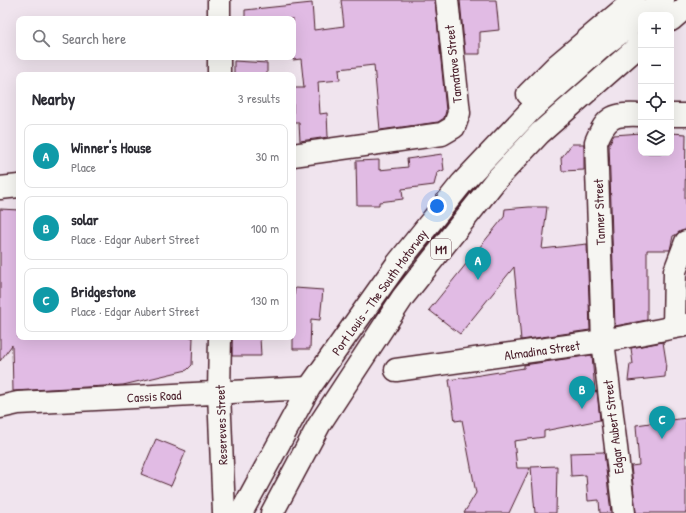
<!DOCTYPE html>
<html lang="en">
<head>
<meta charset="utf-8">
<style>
  :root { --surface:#fff; --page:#f7f7f7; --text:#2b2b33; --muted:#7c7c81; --line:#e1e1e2; --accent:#d1495b }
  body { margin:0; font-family:"Patrick Hand",sans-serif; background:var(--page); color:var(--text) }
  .controls { position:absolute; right:12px; top:12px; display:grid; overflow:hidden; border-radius:8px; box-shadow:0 4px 16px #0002 }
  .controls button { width:36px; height:36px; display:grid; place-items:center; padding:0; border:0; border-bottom:1px solid var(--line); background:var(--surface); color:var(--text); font:20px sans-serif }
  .you { position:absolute; left:437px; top:206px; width:14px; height:14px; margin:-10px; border:3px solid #fff; border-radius:50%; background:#1a73e8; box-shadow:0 0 0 6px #1a73e833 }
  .badge { display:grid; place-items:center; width:26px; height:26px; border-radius:50%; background:var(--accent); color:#fff; font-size:13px; font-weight:700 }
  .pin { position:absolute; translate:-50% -33px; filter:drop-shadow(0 1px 2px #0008) }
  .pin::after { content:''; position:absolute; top:21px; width:14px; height:12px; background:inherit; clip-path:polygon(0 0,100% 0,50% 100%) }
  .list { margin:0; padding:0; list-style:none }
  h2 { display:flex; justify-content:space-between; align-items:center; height:52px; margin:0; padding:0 16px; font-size:17px }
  h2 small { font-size:13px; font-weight:400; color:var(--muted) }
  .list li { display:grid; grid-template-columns:26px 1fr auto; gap:12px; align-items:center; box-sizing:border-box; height:64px; margin:0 8px 8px; padding:0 8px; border:1px solid var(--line); border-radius:8px }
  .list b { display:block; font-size:15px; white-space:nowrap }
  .list p { margin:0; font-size:13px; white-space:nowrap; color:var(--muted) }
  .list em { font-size:13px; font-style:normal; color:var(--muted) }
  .icon { flex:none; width:22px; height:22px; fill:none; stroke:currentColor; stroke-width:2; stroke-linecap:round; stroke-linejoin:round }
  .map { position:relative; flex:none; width:686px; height:513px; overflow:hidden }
  .search { position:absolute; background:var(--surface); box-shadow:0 4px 16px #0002; left:16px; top:16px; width:280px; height:44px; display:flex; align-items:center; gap:10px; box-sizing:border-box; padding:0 14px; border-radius:8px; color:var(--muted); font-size:15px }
  .panel { position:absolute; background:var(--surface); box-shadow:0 4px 16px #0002; left:16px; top:72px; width:280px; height:268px; border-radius:8px }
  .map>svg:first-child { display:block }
</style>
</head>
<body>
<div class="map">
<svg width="686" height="513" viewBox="0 0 686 513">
  <rect width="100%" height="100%" fill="#f0e4ee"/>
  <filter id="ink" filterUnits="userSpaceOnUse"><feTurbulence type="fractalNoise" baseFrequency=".025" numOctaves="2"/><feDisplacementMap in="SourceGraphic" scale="8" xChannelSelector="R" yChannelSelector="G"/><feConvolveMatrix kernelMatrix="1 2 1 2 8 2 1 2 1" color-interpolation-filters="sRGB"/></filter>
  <g filter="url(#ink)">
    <path fill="#e1bbe4" stroke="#4a1f2b" d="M341,0H435L446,111L444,118L438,122L380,130L374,65L339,69L340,80L318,82L320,114L327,113L328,137L300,141L299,123H293V88H304L301,59L293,60V19H245V10L312,3L314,30L344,26Z
      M460,0H496L499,30L480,32V54H465Z
      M234,61L267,63V75H234Z
      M641,133V153H671V133L686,134L685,199H686V230L673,236L670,250H647V320L615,326L609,144L614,135Z
      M572,144H584V170L562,171L561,158Z
      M442,154L444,170L437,173L434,185L402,189L403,199L379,202V205H357L356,161L379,160V170L408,167L407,159Z
      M529,207H547L542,249L587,244L590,330L521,340L514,267L460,334L429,310L504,217L505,209Z
      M0,209L19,210V335L17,337H193L192,365L187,370L123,385L13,391L12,345L0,361Z
      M295,288L323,290L320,320L311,319L310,349H293V307Z
      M232,337H260L261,356H232Z
      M663,342L666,361L665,377L628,381L630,364H633L631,348Z
      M592,355L595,392L597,391L600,420L544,431V437L514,441L517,468H530L509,513H464L476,493L462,420L455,421L449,380L524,368V365Z
      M686,418V513H636L631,466L639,465L636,425Z
      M156,439L186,451L171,486L141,474Z
      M604,452L611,513H600L599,500L588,501L586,475L571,476L570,453Z
      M557,466L556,513H535L531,467Z"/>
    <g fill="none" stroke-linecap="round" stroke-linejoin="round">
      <defs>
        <path id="minor" d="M219,0V19
          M219,57V75
          M671,115H686
          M293,155L442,134L454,127L459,113L447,0
          M0,188L19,186
          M674,327L675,271L686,242
          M220,337L219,393L224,513
          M396,370L603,341L686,325
          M0,407L18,403L309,388
          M624,513L603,341L596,142C607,115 614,114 641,115"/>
        <path id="highway" d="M643,15L663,0
          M671,20L686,7
          M528,94L556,66L634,0
          M241,513L309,388L397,264L462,183L531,110L603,46L641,17
          M272,513L319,425L403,297L495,181L540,133L641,44"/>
      </defs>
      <use href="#minor" stroke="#4a1f2b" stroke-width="25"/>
      <use href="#highway" stroke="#4a1f2b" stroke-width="25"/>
      <use href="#minor" stroke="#f6f6f2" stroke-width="22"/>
      <use href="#highway" stroke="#f6f6f2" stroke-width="22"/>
    </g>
  </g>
  <g text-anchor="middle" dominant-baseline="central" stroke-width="4" stroke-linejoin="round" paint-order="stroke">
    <rect fill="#f6f6f2" stroke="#7e6067" stroke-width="1" x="431" y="239" width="20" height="20" rx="3"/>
    <g font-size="12" font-weight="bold" fill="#4a1f2b">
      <text x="441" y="249">M1</text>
    </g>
    <g font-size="13" fill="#4a1f2b" stroke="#f6f6f2">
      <text transform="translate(453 64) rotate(-96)">Tamatave Street</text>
      <text transform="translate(599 212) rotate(-92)">Tanner Street</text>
      <text transform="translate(379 292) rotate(-54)">Port Louis – The South Motorway</text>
      <text transform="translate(542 350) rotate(-8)">Almadina Street</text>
      <text transform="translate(154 396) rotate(-3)">Cassis Road</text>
      <text transform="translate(221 425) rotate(-92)">Resereves Street</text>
      <text transform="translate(613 427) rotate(-97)">Edgar Aubert Street</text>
    </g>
  </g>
</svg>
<div class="controls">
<button>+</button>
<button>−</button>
<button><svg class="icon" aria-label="locate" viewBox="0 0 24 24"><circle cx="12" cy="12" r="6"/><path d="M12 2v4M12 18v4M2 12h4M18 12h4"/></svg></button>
<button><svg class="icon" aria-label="layers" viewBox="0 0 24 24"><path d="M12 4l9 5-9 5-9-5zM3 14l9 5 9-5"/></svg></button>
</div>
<div class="you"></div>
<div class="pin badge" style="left:478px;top:280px;background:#0f9aa8">A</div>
<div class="pin badge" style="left:582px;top:409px;background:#0f9aa8">B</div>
<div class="pin badge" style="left:662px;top:439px;background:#0f9aa8">C</div>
<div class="search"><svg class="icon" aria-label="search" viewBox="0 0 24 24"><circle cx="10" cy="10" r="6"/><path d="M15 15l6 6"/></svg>Search here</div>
<section class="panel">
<h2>Nearby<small>3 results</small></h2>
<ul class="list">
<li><span class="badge" style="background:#0f9aa8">A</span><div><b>Winner's House</b><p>Place</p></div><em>30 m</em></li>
<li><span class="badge" style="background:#0f9aa8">B</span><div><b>solar</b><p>Place · Edgar Aubert Street</p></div><em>100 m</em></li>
<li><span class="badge" style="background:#0f9aa8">C</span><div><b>Bridgestone</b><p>Place · Edgar Aubert Street</p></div><em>130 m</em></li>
</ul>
</section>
</div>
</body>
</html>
